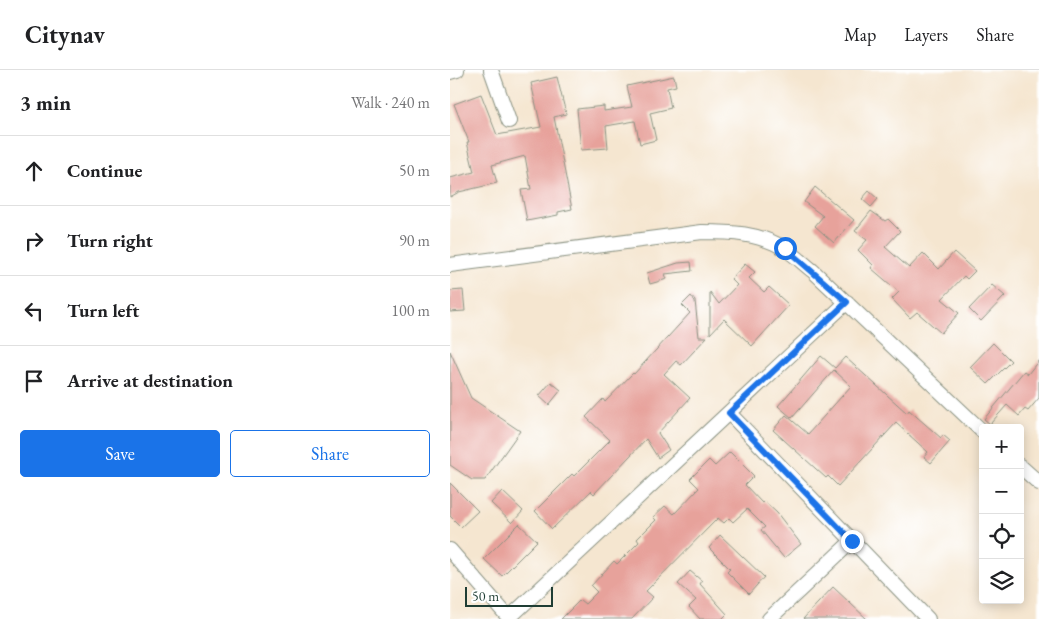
<!DOCTYPE html>
<html lang="en">
<head>
<meta charset="utf-8">
<style>
  :root { --surface:#fff; --page:#f2f2f2; --text:#202124; --muted:#757577; --line:#e0e0e0; --accent:#1a73e8 }
  body { margin:0; font-family:"EB Garamond",serif; background:var(--page); color:var(--text) }
  .controls { position:absolute; right:15px; bottom:15px; display:grid; overflow:hidden; border-radius:5px; box-shadow:0 2px 12px #0003 }
  .controls button { width:45px; height:45px; display:grid; place-items:center; padding:0; border:0; border-bottom:1px solid var(--line); background:var(--surface); color:var(--text); font:25px sans-serif }
  .scale { position:absolute; left:15px; bottom:12px; width:88px; box-sizing:border-box; padding-left:5px; border:2px solid #1f3d34; border-top:0; font-size:14px; line-height:18px; white-space:nowrap; color:#1f3d34; -webkit-text-stroke:4px #fff; paint-order:stroke }
  .stop { position:absolute; width:15px; height:15px; margin:-11px; border:4px solid #1a73e8; border-radius:50%; background:#fff }
  .stop.end { background:#1a73e8; border-color:#fff; box-shadow:0 1px 5px #0008 }
  .list { margin:0; padding:0; list-style:none }
  h2 { display:flex; justify-content:space-between; align-items:center; height:65px; margin:0; padding:0 20px; font-size:21px }
  h2 small { font-size:16px; font-weight:400; color:var(--muted) }
  .list li { display:grid; grid-template-columns:32px 1fr auto; gap:15px; align-items:center; box-sizing:border-box; height:70px; padding:0 20px; border-top:1px solid var(--line) }
  .list b { display:block; font-size:19px; white-space:nowrap }
  .list em { font-size:16px; font-style:normal; color:var(--muted) }
  .actions { display:flex; gap:10px; padding:15px 20px }
  .actions a { flex:1; padding:11px 0; border:1px solid var(--accent); border-radius:5px; text-align:center; font-size:18px; color:var(--accent) }
  .actions .main { background:var(--accent); color:#fff }
  .icon { flex:none; width:28px; height:28px; fill:none; stroke:currentColor; stroke-width:2; stroke-linecap:round; stroke-linejoin:round }
  .map { position:relative; flex:none; width:589px; height:549px; overflow:hidden }
  header { display:flex; align-items:center; gap:30px; box-sizing:border-box; height:70px; padding:0 25px; background:var(--surface); border-bottom:1px solid var(--line) }
  header strong { font-size:24px }
  nav { display:flex; gap:28px; margin-inline-start:auto; font-size:18px }
  main { display:flex }
  aside { flex:1; background:var(--surface) }
  .map>svg:first-child { display:block }
</style>
</head>
<body>
<header>
<strong>Citynav</strong>
<nav><a>Map</a><a>Layers</a><a>Share</a></nav>
</header>
<main>
<aside>
<h2>3 min<small>Walk · 240 m</small></h2>
<ul class="list">
<li><svg class="icon" aria-label="ahead" viewBox="0 0 24 24"><path d="M12 20V5M6 11l6-6 6 6"/></svg><div><b>Continue</b></div><em>50 m</em></li>
<li><svg class="icon" aria-label="right" viewBox="0 0 24 24"><path d="M7 20v-9h11M14 6l5 5-5 5"/></svg><div><b>Turn right</b></div><em>90 m</em></li>
<li><svg class="icon" aria-label="left" viewBox="0 0 24 24"><path d="M17 20v-9H6M10 6l-5 5 5 5"/></svg><div><b>Turn left</b></div><em>100 m</em></li>
<li><svg class="icon" aria-label="arrive" viewBox="0 0 24 24"><path d="M6 21V4h12l-3 4 3 4H6"/></svg><div><b>Arrive at destination</b></div></li>
</ul>
<div class="actions"><a class="main">Save</a><a>Share</a></div>
</aside>
<div class="map">
<svg width="589" height="549" viewBox="0 0 589 549">
  <rect width="100%" height="100%" fill="#fff"/>
  <filter id="ink" filterUnits="userSpaceOnUse"><feTurbulence type="fractalNoise" baseFrequency=".02" numOctaves="2"/><feDisplacementMap in="SourceGraphic" scale="10" xChannelSelector="R" yChannelSelector="G"/><feConvolveMatrix kernelMatrix="1 2 1 2 8 2 1 2 1" color-interpolation-filters="sRGB"/></filter>
  <filter id="wash" filterUnits="userSpaceOnUse"><feTurbulence type="fractalNoise" baseFrequency=".0096" numOctaves="4" result="noise"/><feDisplacementMap in="SourceGraphic" scale="20" xChannelSelector="R" yChannelSelector="G"/><feGaussianBlur stdDeviation="1.12" result="paint"/><feColorMatrix in="noise" values="0 0 0 0 0 0 0 0 0 0 0 0 0 0 0 0 0 1.4 0 .05"/><feComposite in="paint" operator="in"/></filter>
  <g filter="url(#wash)">
    <rect width="100%" height="100%" fill="#f5e6d0"/>
    <g id="blocks">
      <path fill="#e7a29b" d="M224,6L226,16L217,18L221,38L200,43L206,70L190,74L185,51L156,56L158,78L131,80L127,39L154,36V41L182,37L177,16Z
        M107,7L116,44L104,47L122,139L108,142V145L77,151L71,120L81,119L75,86L42,95L47,113L9,122L0,127V108L24,102L17,72H19L4,34L31,24L47,65L91,57L81,13Z
        M365,117L404,150L384,173L365,156L373,146L354,132Z
        M419,121L428,129L421,137L412,129Z
        M421,141L435,151L438,149L450,161L435,177L459,198L473,183L489,199L504,182L525,201L517,209L514,206L492,229L509,243L491,263L467,242L460,248L442,229L449,222L421,198L423,195L408,180L417,170L405,161Z
        M241,192L242,201L215,204L217,209L200,214L197,203L228,193Z
        M295,194L305,202L299,208L314,222L319,217L339,235L302,276L274,249L260,264V222L269,234L287,215L281,209Z
        M542,215L555,226L531,251L519,239Z
        M13,220L15,241L0,242V221Z
        M241,226L245,231L249,267H257L231,295L226,291L214,304L240,328L208,363L219,380L208,388L196,369L144,424L141,421L102,459L85,441L122,404L124,406L160,370L136,347L153,329L155,332L183,303L184,304L240,243L232,235Z
        M543,273L561,291L538,314L520,297Z
        M0,281L21,328L70,361L35,410H22L0,395Z
        M371,286L385,298L395,287L457,343L459,340L491,368L493,365L500,371L481,393L474,387L478,382L446,353L388,416L378,406L376,408L323,360L336,345L358,364L401,316L384,300L342,348L328,336Z
        M589,290V328L578,341L575,339L569,346L557,335L540,354L534,349L574,301L578,304Z
        M101,312L111,320L99,335L89,326Z
        M280,382L304,406L295,415L312,433L314,431L327,443L351,474L334,488L311,460L315,457L297,439L283,452L279,448L274,453L268,448L196,521L203,527L182,549H111L130,530L135,534L147,522L141,516L164,491L167,494L189,472L187,469L206,450L203,447L215,436L224,444L249,418L240,409L259,390L265,396Z
        M0,413L28,441L11,457L0,446Z
        M52,421L73,441L62,453L41,433Z
        M69,454L87,471L52,506L34,489Z
        M270,465L314,507L299,524L277,502L280,499L259,478Z
        M240,501L252,511L250,514L277,544L272,549H250L239,537L246,530L228,514Z
        M383,517L417,549H353Z"/>
    </g>
  </g>
  <g filter="url(#ink)">
    <use href="#blocks" fill-opacity="0" stroke="#8a9282" stroke-width="1"/>
    <g fill="none" stroke-linecap="round" stroke-linejoin="round">
      <defs>
        <path id="minor" d="M41,0L59,51
          M0,2L7,0
          M0,195L252,162C280,162 310,163 335,179C345,185 354,194 363,201L533,362
          M279,343L478,549
          M570,396L589,413
          M0,480L60,549
          M59,548L397,232
          M319,549L402,471"/>
      </defs>
      <use href="#minor" stroke="#8a9282" stroke-width="16"/>
      <use href="#minor" stroke="#fff" stroke-width="14"/>
    </g>
  </g>
  <g fill="none" stroke-linecap="round" stroke-linejoin="round" filter="url(#ink)">
    <path stroke="#1a73e8" stroke-width="6" d="M335,178L397,232L279,343L402,471"/>
  </g>
</svg>
<div class="controls">
<button>+</button>
<button>−</button>
<button><svg class="icon" aria-label="locate" viewBox="0 0 24 24"><circle cx="12" cy="12" r="6"/><path d="M12 2v4M12 18v4M2 12h4M18 12h4"/></svg></button>
<button><svg class="icon" aria-label="layers" viewBox="0 0 24 24"><path d="M12 4l9 5-9 5-9-5zM3 14l9 5 9-5"/></svg></button>
</div>
<div class="scale">50 m</div>
<div class="stop" style="left:335px;top:178px"></div>
<div class="stop end" style="left:402px;top:471px"></div>
</div>
</main>
</body>
</html>
